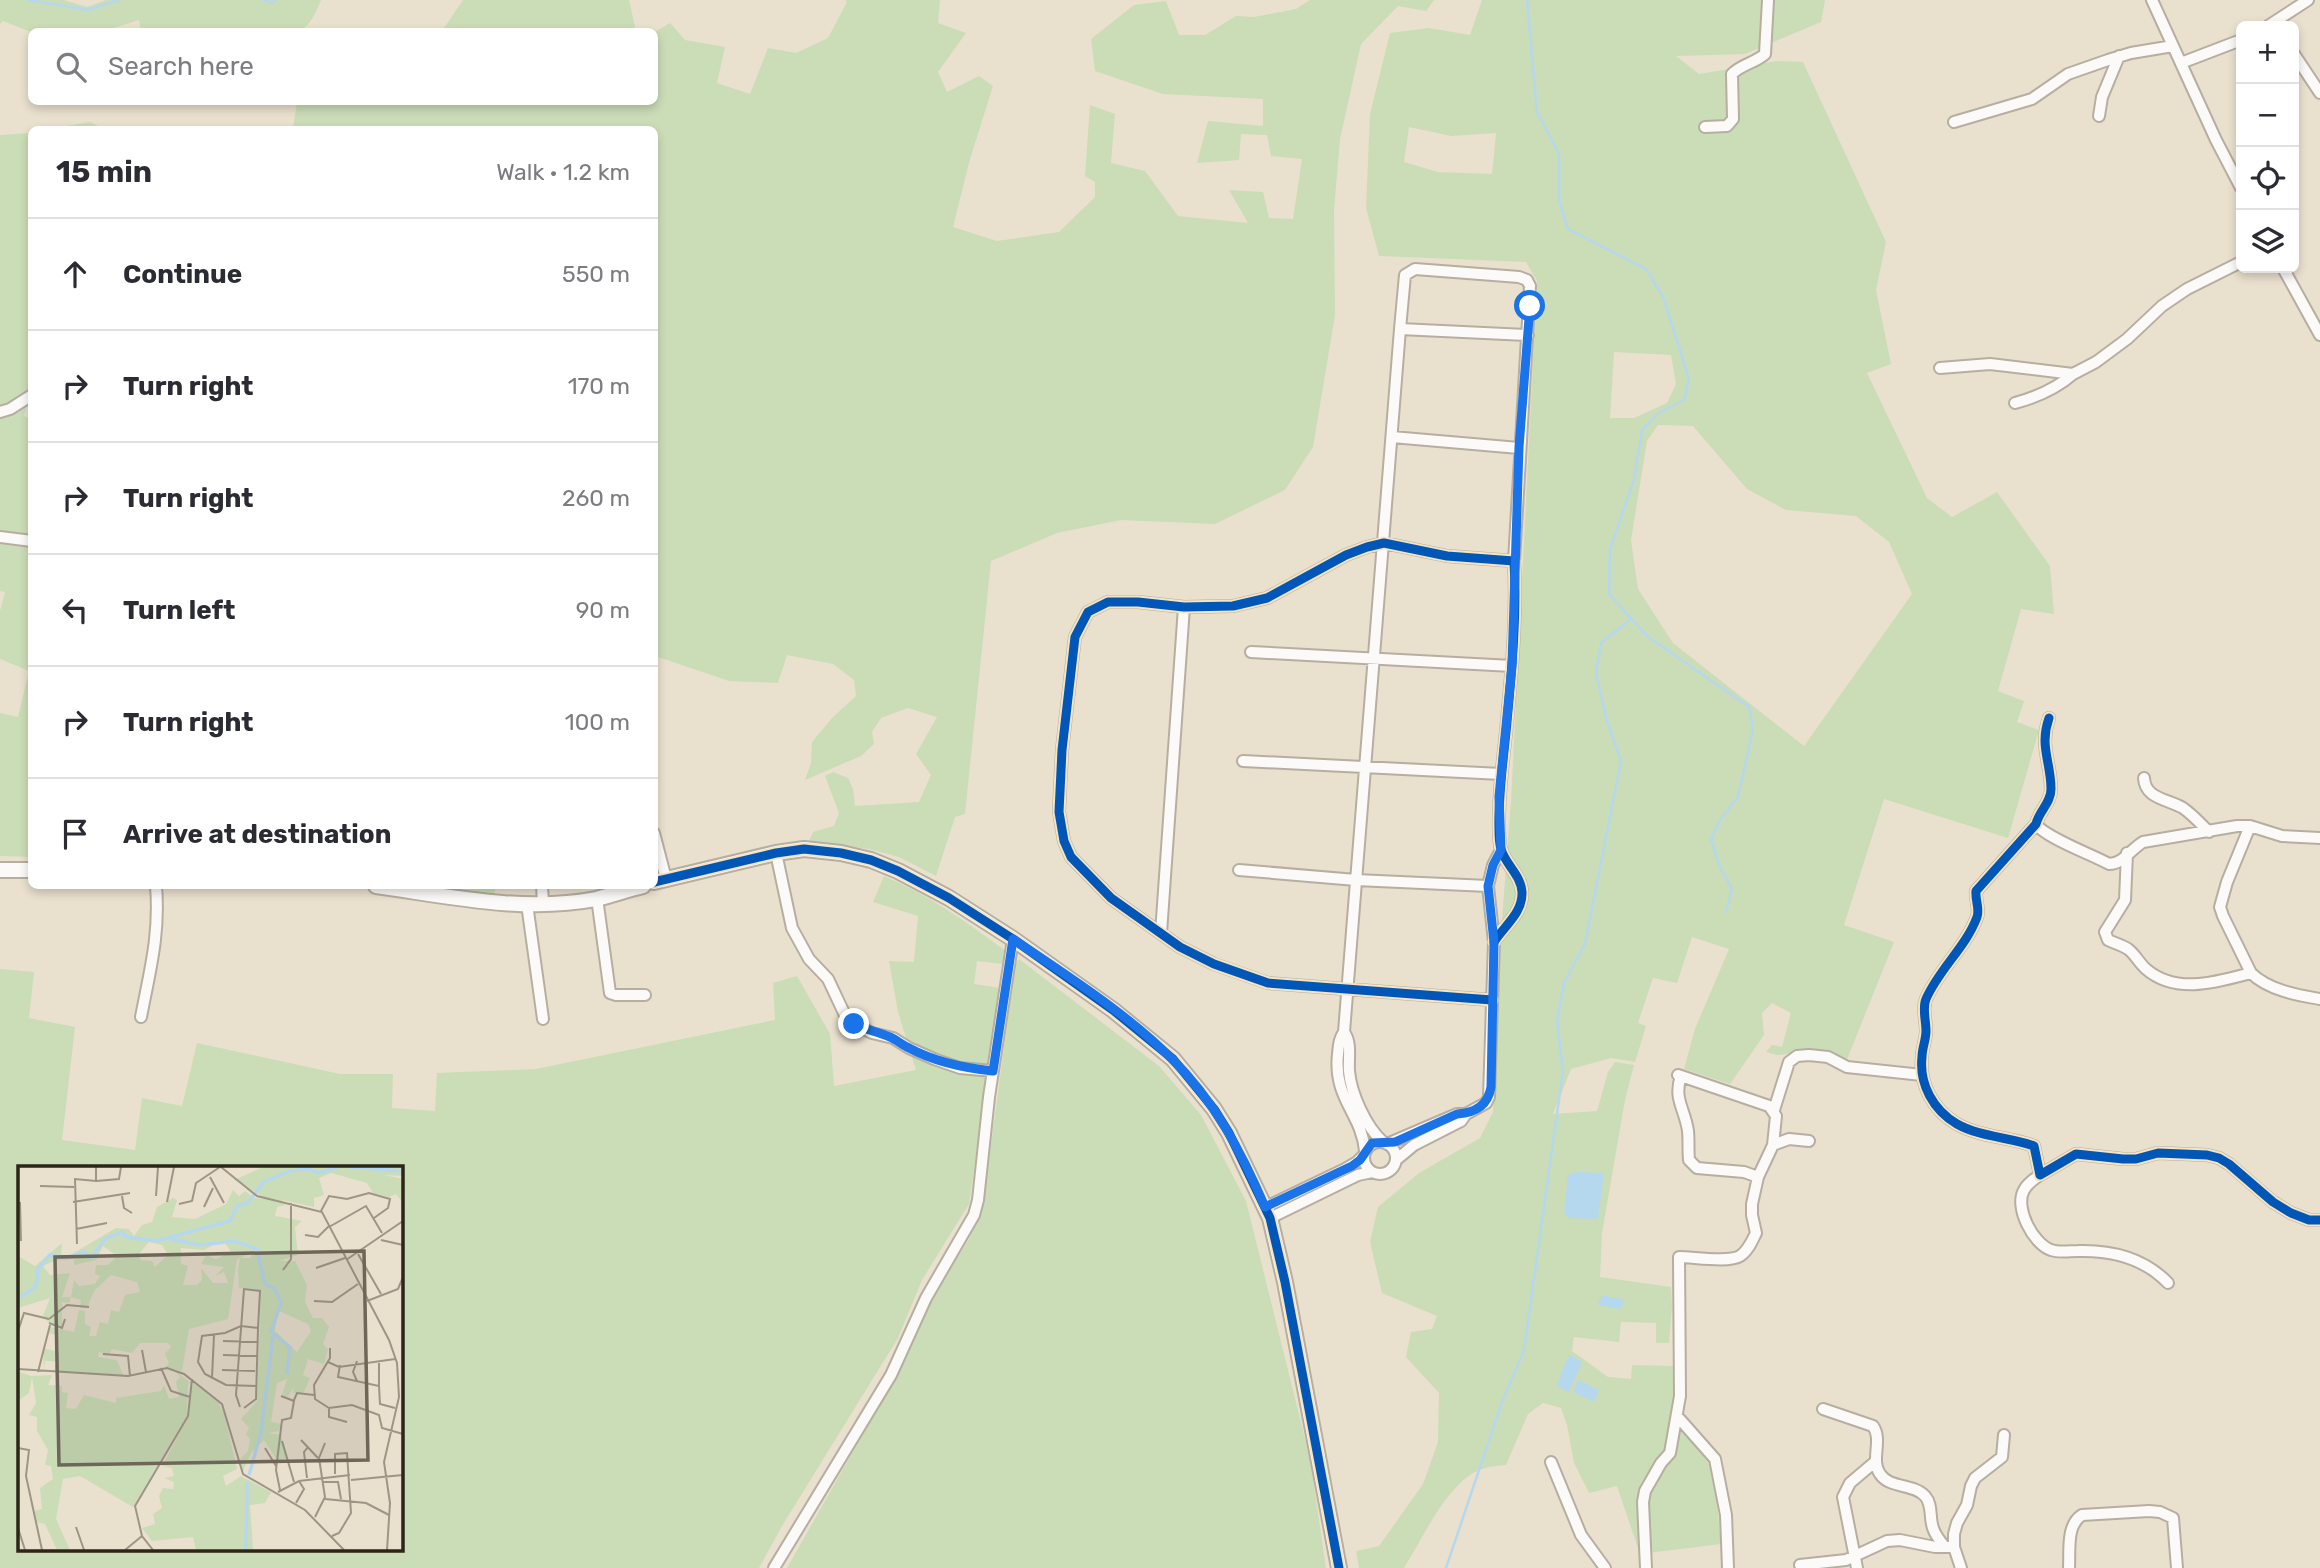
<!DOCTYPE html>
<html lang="en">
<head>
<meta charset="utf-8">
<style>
  :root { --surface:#fff; --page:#f7f7f7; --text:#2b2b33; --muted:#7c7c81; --line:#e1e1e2 }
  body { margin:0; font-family:Rubik,sans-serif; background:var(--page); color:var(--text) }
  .controls { position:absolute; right:21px; top:21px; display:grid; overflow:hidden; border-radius:10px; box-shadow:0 4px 10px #0003 }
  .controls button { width:63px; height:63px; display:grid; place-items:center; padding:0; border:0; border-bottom:2px solid var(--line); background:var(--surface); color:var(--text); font:35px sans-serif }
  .stop { position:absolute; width:21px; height:21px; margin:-16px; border:5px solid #1a73e8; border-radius:50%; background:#fff }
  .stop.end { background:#1a73e8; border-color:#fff; box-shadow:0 2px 7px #0008 }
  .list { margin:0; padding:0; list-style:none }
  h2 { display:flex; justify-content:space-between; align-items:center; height:91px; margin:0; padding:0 28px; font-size:30px }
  h2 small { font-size:23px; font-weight:400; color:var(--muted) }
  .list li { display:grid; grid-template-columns:46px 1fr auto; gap:21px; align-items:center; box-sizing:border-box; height:112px; padding:0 28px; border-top:2px solid var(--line) }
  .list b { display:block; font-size:26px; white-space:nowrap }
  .list em { font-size:23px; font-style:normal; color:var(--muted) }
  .icon { flex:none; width:38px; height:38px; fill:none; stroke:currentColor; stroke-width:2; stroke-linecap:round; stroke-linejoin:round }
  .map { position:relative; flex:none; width:2320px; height:1568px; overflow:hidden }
  .search { position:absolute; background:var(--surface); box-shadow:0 4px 10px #0003; left:28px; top:28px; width:630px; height:77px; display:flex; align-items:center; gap:18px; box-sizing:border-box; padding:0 24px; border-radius:10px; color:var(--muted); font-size:26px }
  .panel { position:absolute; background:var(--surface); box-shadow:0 4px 10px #0003; left:28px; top:126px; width:630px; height:763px; border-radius:10px }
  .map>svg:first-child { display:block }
</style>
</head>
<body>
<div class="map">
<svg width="2320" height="1568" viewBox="0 0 2320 1568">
  <rect width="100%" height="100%" fill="#eae0ce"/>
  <path fill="#caddb7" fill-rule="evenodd" d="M0,0H64L87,7L106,0H321C316,12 310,28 297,31H141L139,20L101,32H31L3,21L0,24Z
    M463,0H629L636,31H442Z
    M845,0H940L938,23L966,33L938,72L947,92L979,76L993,86L970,159L953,227L997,241L1059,232L1095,197V182L1085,176L1090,105L1115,114L1111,163L1145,171L1178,216L1248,223L1229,190L1263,192L1269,218L1293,219L1302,159L1271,156L1267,135L1241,134L1239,160L1197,163L1208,121L1263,126V99L1163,94L1095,71L1091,39L1134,5L1166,1L1179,35H1205L1236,16L1254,17L1296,9L1310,0H1434L1426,11L1398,6L1361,44L1340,139L1334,210L1335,315L1313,447L1285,490L1215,524L1121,520L1057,533L991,561L965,814L955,817L936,876L899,857L869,849L809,841L813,832L834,826L839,813L825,776L833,772L848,778L853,789L855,806L919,802L931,775L916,754L937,717L908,708L881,718L872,732L874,744L861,756L805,780L811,763L812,742L832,718L856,696L854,680L833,664L787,655L778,683L729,681L655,656L654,130L293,129L297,102H654L655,32L670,23L685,40L725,47L717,83L750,94L768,48L796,53L828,38L847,2Z
    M1482,0H1825L1821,22L1745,54L1676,56L1699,74L1777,61L1803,62L1886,242L1876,290L1891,364L1867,373L1927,498L1952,517L1997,492L2050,566L2054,614L2021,609L1998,691L2024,701L2017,722L2039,730L2008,838L1884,799L1844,925L1894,942L1846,1062L1811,1051L1777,1055L1766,1052L1772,1045L1782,1047L1791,1013L1772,1003L1762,1013L1764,1035L1730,1084L1684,1069L1695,1029L1729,949L1692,937L1677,983L1653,978L1638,1023L1646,1026L1635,1062L1611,1058L1571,1069L1553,1114L1597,1111L1608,1072L1615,1062L1634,1065L1625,1100L1602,1233L1600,1277L1671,1287L1672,1306L1669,1343H1656V1323L1621,1322L1619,1342L1574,1337L1572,1351L1608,1377L1631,1379L1632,1365L1674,1366V1412L1697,1441L1709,1464L1717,1503L1721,1544L1640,1554L1617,1486L1589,1493L1574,1463L1567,1425L1561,1408L1543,1403L1528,1414L1506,1465C1493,1466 1480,1468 1470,1475C1443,1493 1421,1541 1404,1568H1359L1356,1551L1379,1546L1423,1484L1438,1442L1439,1393L1406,1357L1411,1332L1432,1329L1437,1316L1382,1293L1370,1242L1378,1207L1419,1173L1480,1138L1493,1112L1498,973L1511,801L1537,281L1526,262L1379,256L1366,208L1370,114L1390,33L1429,28L1470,35ZM1409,127L1451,136L1496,133L1492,174L1438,172L1404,162ZM1614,352L1671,355L1676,384L1667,403L1634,418H1610ZM1658,425L1693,426L1747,489L1786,510L1856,516L1889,542L1912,594L1804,746L1673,643L1638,589L1631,540L1647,441Z
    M90,122L104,129H49Z
    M31,133L32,385L24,416L31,419L32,534L23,537L0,530V135Z
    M0,540L31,547V857L0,856V713L18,717L29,671L0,659V611L5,592L0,591Z
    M884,876C929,895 968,923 1007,952L1004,964L977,961L974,984L1000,988L969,1204L922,1280L898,1338L782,1526L759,1568H0V969L34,972L29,1018L75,1027L62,1140L135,1150L142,1098L182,1106L197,1043L340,1074H393L392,1108L435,1111L437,1073L536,1069L775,1020L773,983L797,976L830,1034L834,1086L916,1070L898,1012L889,961L914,962L918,916L873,902ZM19,1167H401V1549H19Z
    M425,886H496L494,895Z
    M1019,959L1159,1066L1201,1115L1246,1201L1310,1459L1326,1568H787L886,1393L938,1287L969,1239L984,1197L1015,965Z"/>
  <path fill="#b6d8ee" d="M1576,1172L1604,1173L1598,1219L1568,1218L1564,1212L1568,1175Z
    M1602,1295L1625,1300L1620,1309L1598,1305Z
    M1570,1355L1582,1362L1569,1392L1557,1386L1565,1363Z
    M1578,1380L1599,1390L1594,1402L1573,1392Z"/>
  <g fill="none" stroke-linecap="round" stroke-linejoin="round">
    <path stroke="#b6d8ee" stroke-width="2.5" d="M28,0L88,10L119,0
      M263,0L272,3L276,0
      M1527,0L1537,112L1559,154V201L1568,229L1646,269L1663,297L1689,379L1684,400L1657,414L1642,430L1634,480L1610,549L1609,594L1647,636L1749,707L1753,730L1738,797L1720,820L1711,840L1719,865L1732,889L1726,912
      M1446,1568L1501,1405L1524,1350L1563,1071L1557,1021L1564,983L1585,944L1621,761L1606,718L1596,673L1601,643L1631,619"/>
    <defs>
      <path id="minor" d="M2152,0L2216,140L2241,188
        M2268,26L2308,0
        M2294,54L2320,93
        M2181,63L2241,40
        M2099,116L2102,97L2119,56
        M1954,122L2032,99L2068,74L2108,60L2131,53L2173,46
        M1705,127L1727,126L1733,119L1732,74C1742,64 1755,63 1765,54L1768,0
        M2283,268L2320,335
        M1400,329L1528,335
        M1940,368L1990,364L2073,374L2096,362L2127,339L2162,306L2187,289L2241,262
        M2015,403C2037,397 2056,389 2073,374
        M0,412L10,409L32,395
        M1392,437L1519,448
        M0,537L32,541
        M1251,652L1512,666
        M2049,718C2039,746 2051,762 2051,789C2051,803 2039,811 2036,824L1976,891C1975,900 1980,909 1977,917C1966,947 1939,969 1926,999C1922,1008 1926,1020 1926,1031C1926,1040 1922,1048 1922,1057C1919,1084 1933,1110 1957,1124C1980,1137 2009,1137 2034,1146L2040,1175L2076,1154L2123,1159H2136L2158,1153L2207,1155L2219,1158L2229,1164L2273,1202L2291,1213L2309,1220H2320
        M1243,761L1501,774
        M2144,778C2145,799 2168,799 2183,808C2193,815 2201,824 2209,832
        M2036,824C2044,837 2093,855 2109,864C2123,864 2131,849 2143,842L2237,826H2250L2282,836L2320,838
        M2250,826L2227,882L2220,907L2223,916L2251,973C2268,990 2297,995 2320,999
        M654,833L666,879
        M776,853L792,928L809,959L828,979L844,1013L854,1024L872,1033L893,1038L909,1048L934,1059L960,1068L993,1071
        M2127,853L2125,900L2105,932L2108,940C2114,943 2122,945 2128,949C2135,954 2139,963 2146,969C2176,995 2217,982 2251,973
        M1239,870L1356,880L1488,886
        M542,886L543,903
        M597,898L610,993L616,995H645
        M527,904L543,1019
        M1161,933L1184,607
        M1492,1000L1268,983L1214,964L1180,947L1111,898L1071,857L1064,841L1059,812L1062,750L1075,637L1088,612L1108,602H1138L1184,607L1233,606L1267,598L1346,555L1367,547L1384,543L1447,556L1514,561C1517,614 1512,668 1507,721C1504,756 1498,792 1499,828C1499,834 1499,842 1501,849C1505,864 1521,875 1522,892C1523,913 1504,926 1494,942
        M141,1017C150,970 160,934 156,886
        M1344,1032C1352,1043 1348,1058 1349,1071C1351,1094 1366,1127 1383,1142
        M1681,1076C1673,1099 1685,1109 1688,1131C1689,1140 1688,1150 1689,1160L1697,1168L1744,1172L1758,1177
        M1774,1110L1789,1062L1797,1056L1809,1055L1828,1057L1847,1067L1922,1075
        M1364 1158a16 16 0 1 1 32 0a16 16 0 1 1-32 0Z
        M1387,1144L1457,1114H1466
        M1773,1145L1789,1139L1809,1141
        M1365,1151C1362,1114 1333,1099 1338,1054C1339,1045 1339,1039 1344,1032L1400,329L1405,275L1415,269L1519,277L1527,280L1530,286L1514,561
        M1396,1160L1414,1145L1461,1121L1466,1114L1486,1103L1489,1097L1494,942L1488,886L1493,865L1501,850
        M2040,1175C2034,1179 2027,1184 2024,1190C2014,1207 2033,1244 2051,1250C2059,1253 2069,1251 2078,1251C2112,1250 2144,1258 2168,1283
        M1266,1207L1345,1169L1357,1162L1364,1155
        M1270,1218L1358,1175L1372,1172
        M1823,1409L1873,1426C1883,1440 1870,1460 1880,1474C1890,1489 1913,1483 1925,1496C1933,1505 1929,1517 1933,1528C1935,1535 1940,1541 1945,1547
        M1677,1416L1715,1459L1726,1515L1728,1568
        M1551,1462L1581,1535L1605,1568
        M1800,1565L1846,1560L1887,1541L1900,1540L1935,1547H1954
        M774,1568L891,1375L926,1298L974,1215L978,1200L989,1097L1013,939
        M1646,1568L1643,1502L1645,1491L1661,1463L1670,1453L1680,1396L1679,1257C1693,1257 1729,1263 1740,1256C1748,1251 1752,1241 1756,1233L1752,1215V1204L1758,1177L1773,1145L1776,1116L1769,1106L1678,1075
        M1857,1568L1843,1497L1850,1483L1876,1461
        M1961,1568L1954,1547V1534L1957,1523L1967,1505L1971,1486L1975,1478L2002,1457L2004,1435
        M2069,1568C2070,1551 2066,1525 2082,1515L2149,1511L2160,1512L2173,1518L2177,1568"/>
      <path id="tertiary" d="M0,870H32
        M654,882L776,853L804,849L841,853L871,860L898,871L949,898L1013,939L1113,1010L1173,1059L1214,1109L1229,1133L1270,1218L1285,1282L1339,1568
        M376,886C448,896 523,913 596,899C612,895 627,890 643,886"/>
    </defs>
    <use href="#minor" stroke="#b6aea0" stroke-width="14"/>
    <use href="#tertiary" stroke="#b6aea0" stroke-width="18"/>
    <use href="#minor" stroke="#fcfaf8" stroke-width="10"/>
    <use href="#tertiary" stroke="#fcfaf8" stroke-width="14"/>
    <defs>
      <path id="cycleway" d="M2049,718C2039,746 2051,762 2051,789C2051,803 2039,811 2036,824L1976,891C1975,900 1980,909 1977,917C1966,947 1939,969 1926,999C1922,1008 1926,1020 1926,1031C1926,1040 1922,1048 1922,1057C1919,1084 1933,1110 1957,1124C1980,1137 2009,1137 2034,1146L2040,1175L2076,1154L2123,1159H2136L2158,1153L2207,1155L2219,1158L2229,1164L2273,1202L2291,1213L2309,1220H2320
        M654,882L776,853L804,849L841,853L871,860L898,871L949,898L1013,939L1113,1010L1173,1059L1214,1109L1229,1133L1270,1218L1285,1282L1339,1568
        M1492,1000L1268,983L1214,964L1180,947L1111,898L1071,857L1064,841L1059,812L1062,750L1075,637L1088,612L1108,602H1138L1184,607L1233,606L1267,598L1346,555L1367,547L1384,543L1447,556L1514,561C1517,614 1512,668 1507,721C1504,756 1498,792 1499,828C1499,834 1499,842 1501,849C1505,864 1521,875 1522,892C1523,913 1504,926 1494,942"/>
    </defs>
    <use href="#cycleway" stroke="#f7e4c1" stroke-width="13"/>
    <use href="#cycleway" stroke="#0057b8" stroke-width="9"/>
  </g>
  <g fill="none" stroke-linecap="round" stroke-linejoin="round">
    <path stroke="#1a73e8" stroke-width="9" d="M854,1024C867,1030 878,1032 890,1037C897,1040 902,1045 909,1048C935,1062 964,1068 993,1071L1013,939C1067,976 1125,1012 1171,1058C1214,1100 1242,1153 1265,1207L1352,1166L1360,1160L1372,1143L1395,1142L1457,1114C1475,1113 1488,1105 1491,1087L1494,942L1488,886L1493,865L1501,850L1499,797L1512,666L1519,447L1530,306"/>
  </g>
  <g transform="translate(18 1166)">
    <rect width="385" height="385" fill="#eae0ce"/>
    <path d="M245,1H385V10L366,9L385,13V37L378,28L371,31L355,27L349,17L313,7L301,12L306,29L296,32V41L264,34L267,39L259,41L257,50L284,55L277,61L280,89L261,95H277L289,119L287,136L295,152H304L311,161L305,178L310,183L306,198L290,193L285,209L292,212L285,228L275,227L276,220L270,231L264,229L269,213L259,217L253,256L263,258L261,265L250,267L263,269L270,292L259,294L246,274L233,287L225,305L221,294L230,285L232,273L228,268L231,262L223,253L239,235L243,125L221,122L220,103L222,92H233L234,87L219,93L210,153L171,163L164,205L147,201L151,197L147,188L153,181L150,177H122L114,187L94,183L91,189L81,186L80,191L99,194L105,209L36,205L38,196L33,195H27L26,203L25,182L41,186L39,169L31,167L32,161L56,166L61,144L67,145V158L73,161L71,170H78L82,156L90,158L93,144L101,146L107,129L122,126L119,116L93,109L76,125L69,142H62L63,134L53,131L51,137L44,136V160L32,158L25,150L32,132L0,142V90L17,100L44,77L43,88L49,91L98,62L111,63L116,70L124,59L134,56L139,41L155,32L159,34L154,51L177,53L208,38L215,24L221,30L227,25L236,32L249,33L216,14ZM131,76L144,79L150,89L137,101L134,95L123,94L121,88ZM199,77H207L213,86L198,93L188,89L183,98L206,101L197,110L206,106L210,117H195L183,102L184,114L179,119H165L170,100L163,98V82L186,84ZM85,80L99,90L90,99H78L77,108L82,110L77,118L61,120L56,114L53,131H44L52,107L32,109L25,100L38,94L56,93V99L78,94ZM259,144L290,158L293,165L279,186L257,165ZM157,205L173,217H170L169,249L115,341L62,310L45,313L38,353L52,384H39L27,358L18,356L15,345L24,343L22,322L35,313L33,300L27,299L30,284L19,265V251L11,249L18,237L14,211L11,227L0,235L2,206L13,210L34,209L30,219L44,220V226L50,227L48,242L58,243L66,229L98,237V232L143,225L146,219L151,233L161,231L158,216L162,211ZM175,217L200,236L206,248L219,303L205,310L208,320L223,310L253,326L247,337L232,339L235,384H178L175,371L134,375L124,362L137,358L135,348L144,342L141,330L145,322L155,323L156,316L146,312L156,310L154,302L144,300L169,253Z" fill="#caddb7" fill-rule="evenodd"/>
    <path fill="none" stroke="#b6d8ee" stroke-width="3.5" d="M332,1L385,5M152,73L182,79L217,75L239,83L247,118L257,123L263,137L253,166L272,181L269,208M0,132L18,121L20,103L32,89L49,92L65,86L74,91L87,73L104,66L109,71L138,75L212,55L220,39L229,38L246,16L272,5L291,3L301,7L320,1M231,309L243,267L255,170M228,384L229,316"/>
    <path fill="none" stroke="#9e9585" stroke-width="2" d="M203,1L239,30L304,46L371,174L379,197L381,231L366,296L372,337L369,384M192,11L206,37M78,15L101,13L103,1M22,20L56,21M104,30L106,42L114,47M138,30L140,1M2,36L3,75M55,36L112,27M149,36L156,1M161,38L174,35L178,17L202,1M186,41L195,22M303,45L311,30L329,33L351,27L372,33L370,42L356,52M311,61L348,40L364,67M58,63L89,57M287,69L300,71L311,60M363,74L385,79M59,78L57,13L78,15V1M340,88L363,128M328,94L385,55M298,102L327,92M265,104L273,93V37M296,135L314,136L340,118M349,135L380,123L385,111M31,153L49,139L71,141M31,157L44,162L47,153M0,165L6,147L31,153M205,175L240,176M312,182V192L296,219L297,233L311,242L334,239L361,249L364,262L385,268M124,184L128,206M85,188L110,190L112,210M205,189L239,190M339,195L335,206L339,215M310,196L321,201L377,193M322,199L320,211L361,220L362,238L377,242M143,202L153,225L172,231M0,203L110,210L149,202L166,208L204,238L225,308L287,344L326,384M204,204L237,205M20,206L32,159M194,212L196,169M361,220V197M276,234L279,227L296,229M222,241L218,229L226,123L242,125L240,162M226,242L238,233L240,162L223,160L207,167L184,170L180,196L187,208L208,219L238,220M311,242V251L329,256M283,274L300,292M264,275L276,316M0,282L11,284L8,310L24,384M247,282L258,300M289,312L286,286L290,281M333,314L385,309M281,315L332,309M304,316H320L323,333M262,324L258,304L264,254L273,252L276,235L263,230M260,326L281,315L286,323L278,337M307,333L348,337L371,349M297,351L307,331L301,292L307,277M58,361L66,384M0,362L7,384M314,370L321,367L333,347L329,287L317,288V308M107,384L124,370M135,384L124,370L117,340L170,250L174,213"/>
    <path fill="#6e6658" fill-opacity="0.15" stroke="#6e6658" stroke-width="3.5" d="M346,85L350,294L41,299L37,91Z"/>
    <rect width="385" height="385" fill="none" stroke="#2c2518" stroke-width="3.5"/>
  </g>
</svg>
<div class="controls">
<button>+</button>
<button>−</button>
<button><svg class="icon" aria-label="locate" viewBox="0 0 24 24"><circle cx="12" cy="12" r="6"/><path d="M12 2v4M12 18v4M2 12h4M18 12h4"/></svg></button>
<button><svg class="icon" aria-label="layers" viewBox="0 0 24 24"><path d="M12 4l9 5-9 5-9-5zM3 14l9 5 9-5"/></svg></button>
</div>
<div class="stop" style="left:1530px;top:306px"></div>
<div class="stop end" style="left:854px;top:1024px"></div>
<div class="search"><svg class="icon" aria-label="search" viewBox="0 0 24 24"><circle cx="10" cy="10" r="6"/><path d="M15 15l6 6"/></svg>Search here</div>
<section class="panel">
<h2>15 min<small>Walk · 1.2 km</small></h2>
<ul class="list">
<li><svg class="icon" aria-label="ahead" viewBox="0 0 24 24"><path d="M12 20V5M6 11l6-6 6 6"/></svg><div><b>Continue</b></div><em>550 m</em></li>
<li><svg class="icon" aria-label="right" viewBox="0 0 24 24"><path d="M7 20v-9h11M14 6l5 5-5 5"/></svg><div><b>Turn right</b></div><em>170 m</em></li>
<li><svg class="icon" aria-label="right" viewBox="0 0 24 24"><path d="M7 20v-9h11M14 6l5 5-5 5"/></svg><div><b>Turn right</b></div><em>260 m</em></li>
<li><svg class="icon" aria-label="left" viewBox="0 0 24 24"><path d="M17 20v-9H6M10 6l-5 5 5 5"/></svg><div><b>Turn left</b></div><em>90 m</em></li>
<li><svg class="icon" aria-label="right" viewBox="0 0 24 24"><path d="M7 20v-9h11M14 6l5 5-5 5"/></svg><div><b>Turn right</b></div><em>100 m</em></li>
<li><svg class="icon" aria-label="arrive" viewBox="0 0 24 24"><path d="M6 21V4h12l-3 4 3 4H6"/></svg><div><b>Arrive at destination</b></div></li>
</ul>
</section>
</div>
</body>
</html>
